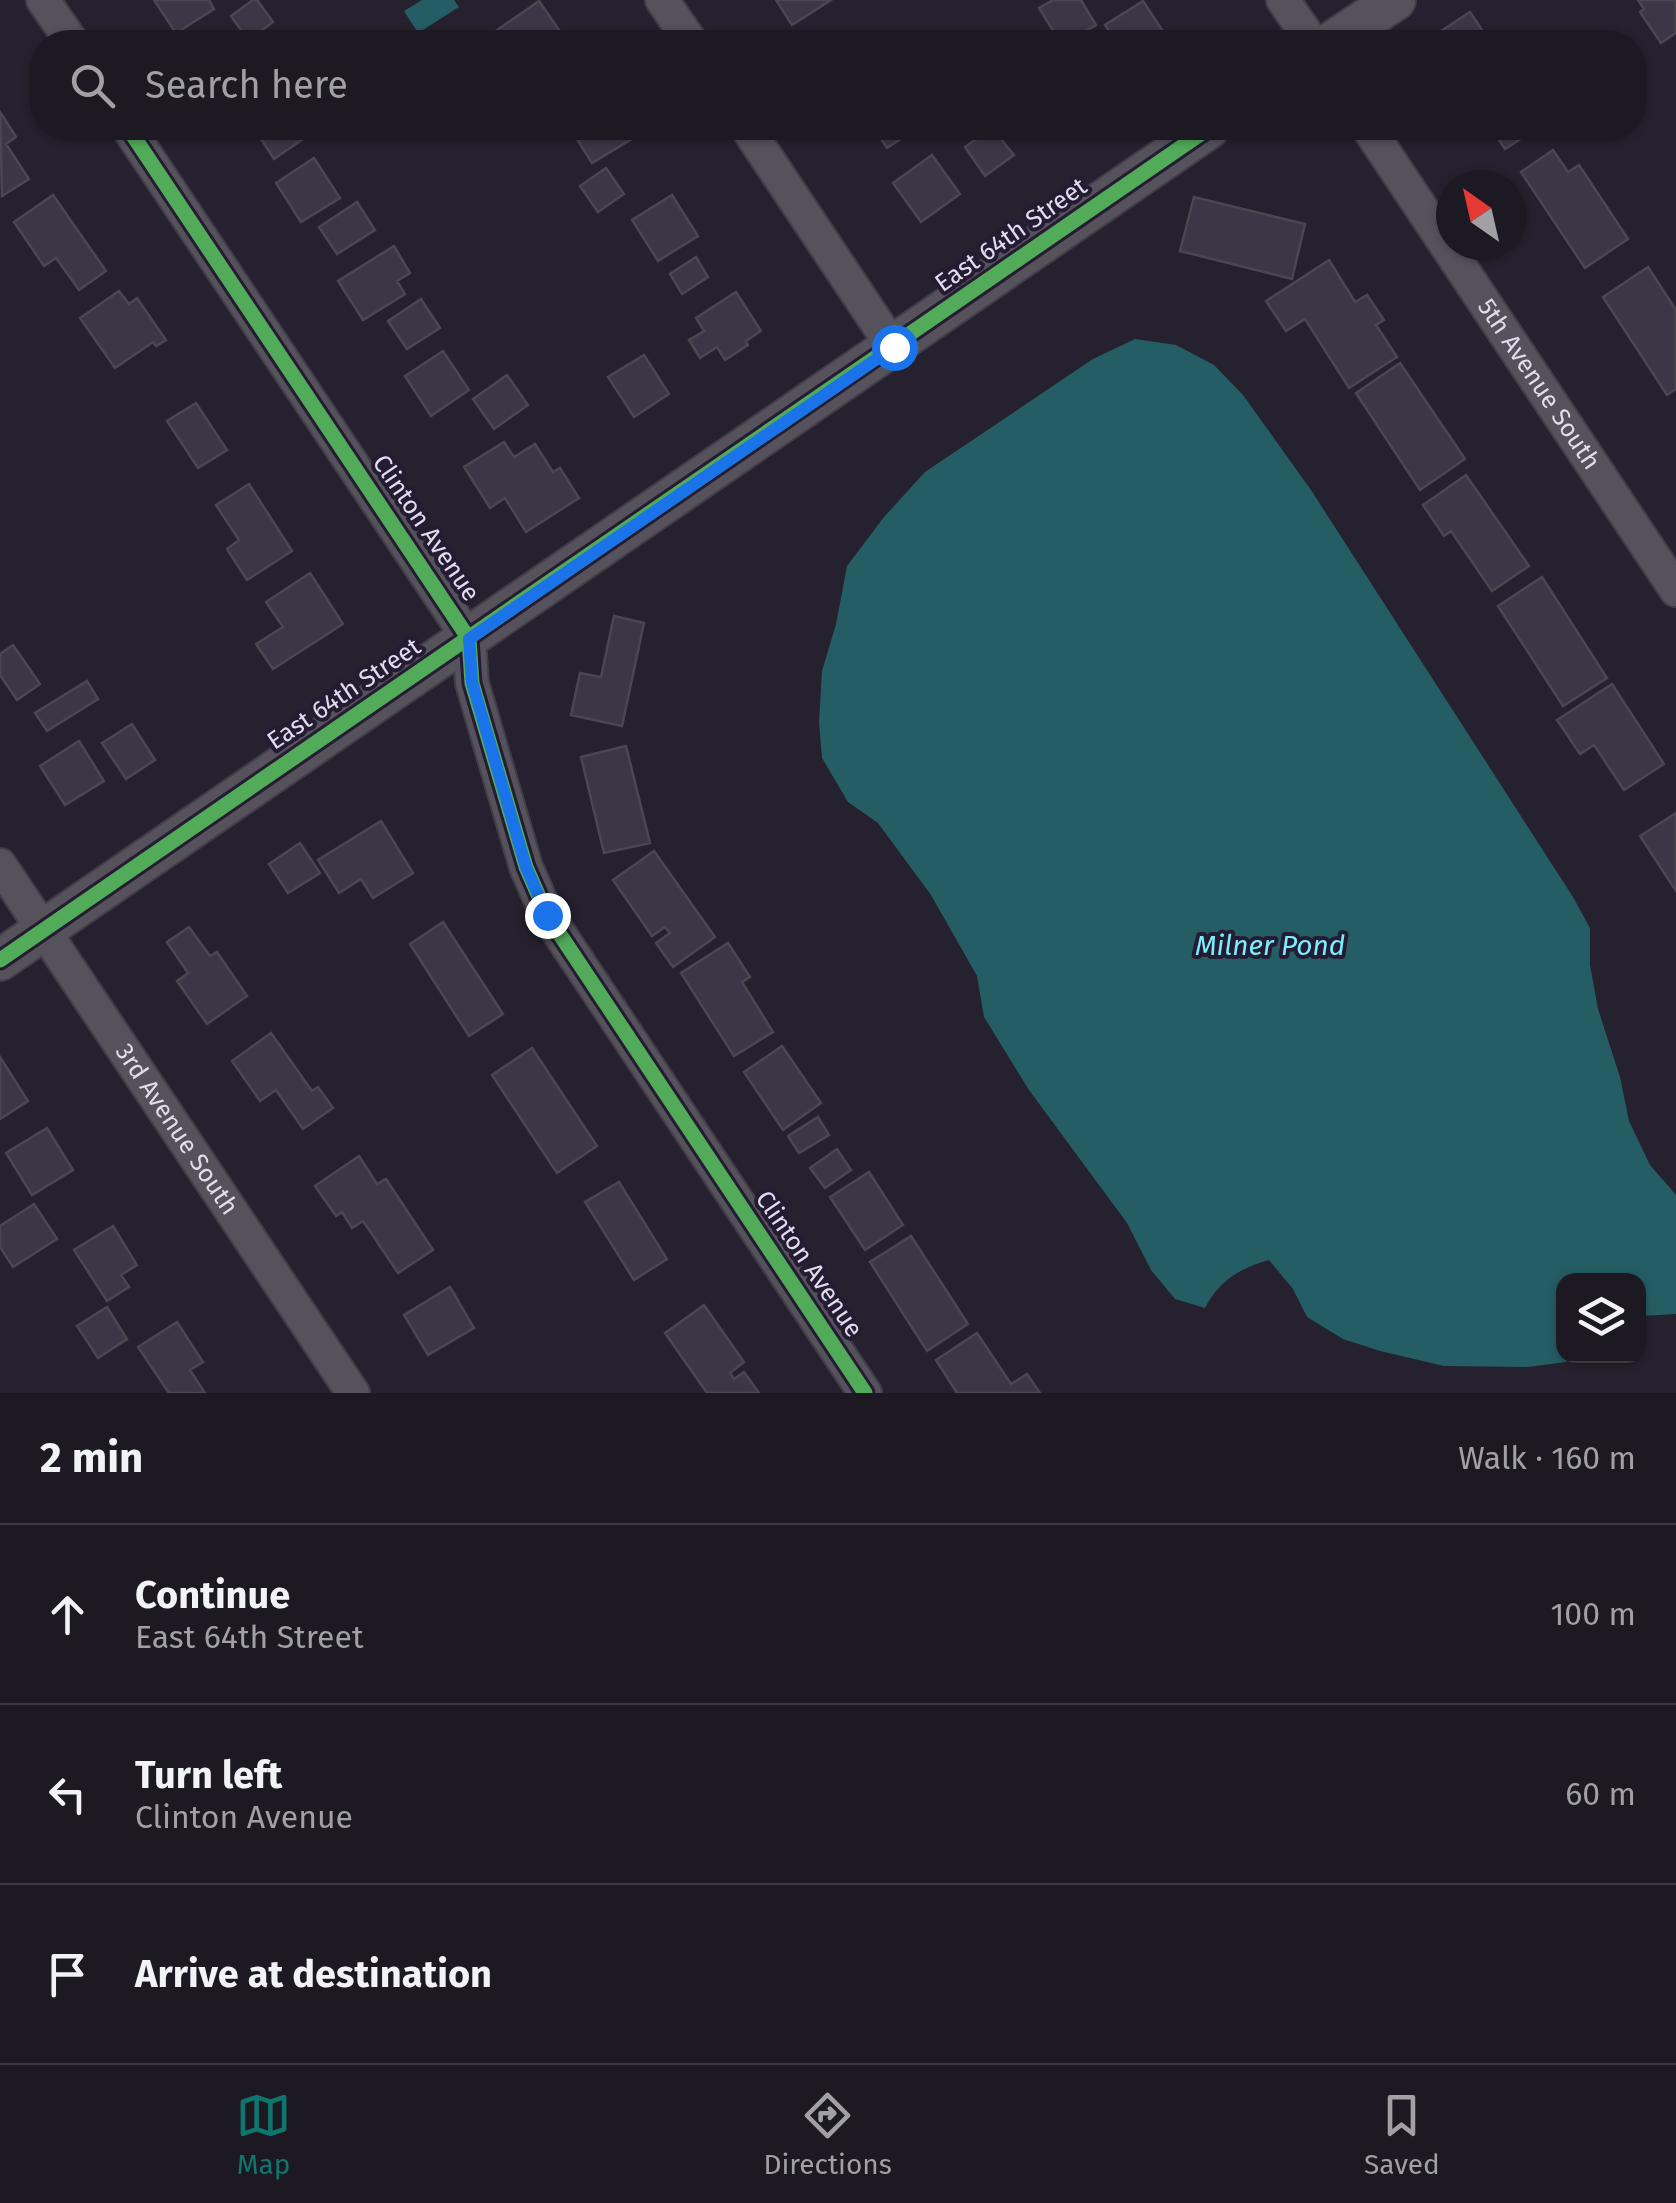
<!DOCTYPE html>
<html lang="en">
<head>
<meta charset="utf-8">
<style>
  :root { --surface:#1c1922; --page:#25222a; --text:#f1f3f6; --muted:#a0a0a5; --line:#3a3840; --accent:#0f766e }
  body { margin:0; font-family:"Fira Sans",sans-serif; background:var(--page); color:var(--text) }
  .controls { position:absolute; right:30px; bottom:30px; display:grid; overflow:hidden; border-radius:20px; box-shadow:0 2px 8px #0004 }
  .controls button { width:90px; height:90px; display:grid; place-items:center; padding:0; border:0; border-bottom:2px solid var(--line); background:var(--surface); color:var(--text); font:50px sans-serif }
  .compass { position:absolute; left:1436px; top:170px; width:90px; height:90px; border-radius:50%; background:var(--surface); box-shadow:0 2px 8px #0004; rotate:326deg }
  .stop { position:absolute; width:30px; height:30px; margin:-22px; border:8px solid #1a73e8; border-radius:50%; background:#fff }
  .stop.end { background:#1a73e8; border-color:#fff; box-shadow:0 2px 10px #0008 }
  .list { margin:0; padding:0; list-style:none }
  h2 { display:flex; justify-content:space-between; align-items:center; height:130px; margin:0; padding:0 40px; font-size:42px }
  h2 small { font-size:32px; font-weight:400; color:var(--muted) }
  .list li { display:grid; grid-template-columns:65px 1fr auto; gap:30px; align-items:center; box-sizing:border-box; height:180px; padding:0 40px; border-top:2px solid var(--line) }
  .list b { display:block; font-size:38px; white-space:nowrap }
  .list p { margin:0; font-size:32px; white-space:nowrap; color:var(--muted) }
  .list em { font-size:32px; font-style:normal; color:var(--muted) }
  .icon { flex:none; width:55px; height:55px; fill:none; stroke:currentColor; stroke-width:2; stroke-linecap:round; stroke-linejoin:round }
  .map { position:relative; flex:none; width:1676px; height:1393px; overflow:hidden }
  .search { position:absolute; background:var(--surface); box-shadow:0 2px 8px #0004; left:30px; right:30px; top:30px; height:110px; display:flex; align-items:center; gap:25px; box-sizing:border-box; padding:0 35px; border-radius:40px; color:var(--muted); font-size:38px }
  .sheet { height:670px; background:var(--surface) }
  nav { display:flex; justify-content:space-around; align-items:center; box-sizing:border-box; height:140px; border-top:2px solid var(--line); background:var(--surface); font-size:28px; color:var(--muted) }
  nav a { display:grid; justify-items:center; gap:5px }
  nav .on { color:var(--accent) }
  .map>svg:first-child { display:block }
</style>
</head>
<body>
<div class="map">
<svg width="1676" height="1393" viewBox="0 0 1676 1393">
  <rect width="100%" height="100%" fill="#26212e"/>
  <path fill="#255d65" d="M422,0H454L459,7L418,33L404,11Z
    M1135,339L1176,345L1214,365L1243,395L1311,490L1573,897L1590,928V965L1598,1009L1620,1077L1629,1121L1650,1165L1676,1195V1314L1639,1316L1638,1280H1564V1356H1574L1566,1362L1528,1367L1444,1366L1380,1351L1343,1339L1307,1317L1293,1289L1269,1260C1240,1268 1219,1281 1205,1308L1175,1299L1151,1270L1127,1223L1029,1090L984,1017L977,976L931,895L878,823L848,802L822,758L819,722L822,671L836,624L847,566L884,517L925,472L1093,359Z"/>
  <path fill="#3d3647" stroke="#4b4752" stroke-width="2.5" d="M154,0H209L214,9L176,33Z
    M253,0H257L273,22L248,40L231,16Z
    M776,0H831L792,25Z
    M1053,0H1081L1096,25L1066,42H1060L1039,8Z
    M1638,0H1676V33L1661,43L1640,12L1644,9Z
    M539,1L566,40L562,42H491L487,37Z
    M1143,1L1170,42H1116L1105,25Z
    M1470,12L1490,42H1435L1432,37Z
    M0,112L16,137L6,144L29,179L2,196Z
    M254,128H300L306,137L274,159Z
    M570,128H623L630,140L592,163Z
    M874,128H917L887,148Z
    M992,128L1014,155L985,176L965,147Z
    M1491,128H1538L1505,149Z
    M1553,150L1568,172L1579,165L1628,239L1585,268L1521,172Z
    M932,155L960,194L921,222L893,183Z
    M314,158L340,198L301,222L276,183Z
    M606,168L624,194L598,212L580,186Z
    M53,195L106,271L79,290L56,258L44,266L14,222Z
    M672,195L698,236L658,261L632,220Z
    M1194,197L1305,224L1292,279L1180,251Z
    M357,202L375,230L337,254L319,227Z
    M394,246L410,273L397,281L405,294L363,320L338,281Z
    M696,257L708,277L682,294L670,274Z
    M1329,260L1355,302L1367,295L1384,320L1376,325L1397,357L1349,388L1305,319L1286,331L1266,301Z
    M1648,267L1676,310V389L1667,395L1603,297Z
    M119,291L129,304L137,298L166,340L156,346L153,342L115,368L80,318Z
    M736,292L761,331L746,341L748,345L725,360L717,347L700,358L689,340L704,331L696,318Z
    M421,299L440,328L407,349L388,321Z
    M443,351L469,390L431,416L405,376Z
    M644,355L669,394L634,417L608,377Z
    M1400,363L1465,459L1420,490L1356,393Z
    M507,375L528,405L494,429L473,399Z
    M196,403L227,450L198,468L167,421Z
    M504,442L514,457L535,444L553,472L560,468L579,498L526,532L505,498L490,508L464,467Z
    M1466,475L1529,566L1492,591L1451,531L1444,536L1423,505Z
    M249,484L292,551L247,580L227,549L239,540L216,505Z
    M310,573L343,624L273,669L256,644L283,627L266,602Z
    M1542,577L1607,678L1563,706L1498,606Z
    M614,616L644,623L622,726L571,715L580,673L601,677Z
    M13,645L40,684L17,700L0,675V654Z
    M87,681L98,699L47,731L35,713Z
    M1612,684L1664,764L1624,790L1594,745L1580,754L1557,720Z
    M132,724L155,760L126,779L102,743Z
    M79,741L104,781L65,805L40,766Z
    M626,746L650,843L604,853L581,757Z
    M1676,813V891L1640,836Z
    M381,821L413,873L373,898L361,879L339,893L318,860Z
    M300,843L320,873L288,893L269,864Z
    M654,851L715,937L673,967L656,943L670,933L665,927L652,936L613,880Z
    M443,922L503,1014L469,1036L410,944Z
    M189,927L210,956L217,952L247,996L207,1024L177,981L188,973L167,942Z
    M728,943L750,977L742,982L773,1032L734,1056L681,973Z
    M271,1033L312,1091L318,1087L333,1108L303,1129L276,1090L260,1101L232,1061Z
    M782,1046L821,1103L783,1130L744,1072Z
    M532,1048L597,1146L557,1173L492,1075Z
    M0,1057L28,1101L0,1119Z
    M818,1117L829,1135L799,1153L788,1136Z
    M47,1128L73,1170L32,1195L6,1153Z
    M837,1149L851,1170L825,1188L810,1168Z
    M359,1156L377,1184L386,1179L433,1250L398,1273L363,1221L352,1228L342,1212L336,1216L315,1186Z
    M869,1172L903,1225L865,1250L830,1197Z
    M619,1182L667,1259L634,1280L585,1202Z
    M34,1204L57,1239L13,1267L0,1247V1226Z
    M113,1226L137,1265L121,1275L129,1287L107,1301L74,1250Z
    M911,1236L968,1324L927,1351L870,1262Z
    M450,1287L474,1328L428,1355L404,1315Z
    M704,1305L744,1362L730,1373L734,1379L744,1372L759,1393H707L665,1333Z
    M107,1307L127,1339L98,1358L77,1326Z
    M177,1322L203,1362L190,1370L205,1393H169L138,1347Z
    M977,1333L1011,1384L1027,1374L1040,1393H957L936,1360Z"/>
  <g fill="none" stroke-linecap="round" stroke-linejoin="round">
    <defs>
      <g id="minor">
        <path d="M43,0L72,42"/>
        <path d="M662,0L691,42"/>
        <path d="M1283,0L1312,42"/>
        <path d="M128,128L469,639L472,683L526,867L547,915L865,1393"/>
        <path d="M747,128L893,347"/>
        <path id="s1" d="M1368,128L1676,590"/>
        <path id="s2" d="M0,865L353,1393"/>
      </g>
      <path id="tertiary" d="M1332,42L1395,0
        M0,960L1209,128"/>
    </defs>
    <use href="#minor" stroke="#423d49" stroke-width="36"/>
    <use href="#tertiary" stroke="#423d49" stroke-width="44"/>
    <use href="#minor" stroke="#55525c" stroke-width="32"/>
    <use href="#tertiary" stroke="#55525c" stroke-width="40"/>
    <defs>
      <path id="cycleway" d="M128,128L469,639L472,683L526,867L547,915L865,1393
        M0,960L1209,128"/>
    </defs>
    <use href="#cycleway" stroke="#251c33" stroke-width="21"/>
    <use href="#cycleway" stroke="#51ab58" stroke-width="15"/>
  </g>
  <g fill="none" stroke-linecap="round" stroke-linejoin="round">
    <path stroke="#1a73e8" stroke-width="12" d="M547,915L526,867L472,682L469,639L894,347"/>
  </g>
  <g text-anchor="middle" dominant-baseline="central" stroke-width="8" stroke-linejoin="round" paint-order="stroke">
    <g font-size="25" fill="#e2ddec" stroke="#251c33">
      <text transform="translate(1011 235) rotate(-35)">East 64th Street</text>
      <text stroke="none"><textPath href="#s1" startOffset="308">5th Avenue South</textPath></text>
      <text transform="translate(426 528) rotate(56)">Clinton Avenue</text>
      <text transform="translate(344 694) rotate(-34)">East 64th Street</text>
      <text stroke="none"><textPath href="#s2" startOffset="318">3rd Avenue South</textPath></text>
      <text transform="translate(809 1264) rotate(56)">Clinton Avenue</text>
    </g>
    <g font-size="28" font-style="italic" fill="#78effd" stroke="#251c33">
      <text x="1270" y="945">Milner Pond</text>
    </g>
  </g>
</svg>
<div class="controls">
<button><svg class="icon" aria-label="layers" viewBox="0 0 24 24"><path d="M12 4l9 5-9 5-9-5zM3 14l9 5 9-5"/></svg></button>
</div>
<svg class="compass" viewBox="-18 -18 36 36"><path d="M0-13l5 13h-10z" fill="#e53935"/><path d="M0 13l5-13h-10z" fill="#a0a0a5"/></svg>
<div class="stop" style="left:894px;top:347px"></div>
<div class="stop end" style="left:547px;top:915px"></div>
<div class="search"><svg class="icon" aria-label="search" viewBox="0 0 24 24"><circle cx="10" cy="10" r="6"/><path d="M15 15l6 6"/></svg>Search here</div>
</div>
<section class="sheet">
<h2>2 min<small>Walk · 160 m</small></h2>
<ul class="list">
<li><svg class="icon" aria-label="ahead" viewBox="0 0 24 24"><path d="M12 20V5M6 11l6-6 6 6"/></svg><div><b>Continue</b><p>East 64th Street</p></div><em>100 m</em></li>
<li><svg class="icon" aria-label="left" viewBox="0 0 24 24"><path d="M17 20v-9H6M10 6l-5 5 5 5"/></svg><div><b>Turn left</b><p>Clinton Avenue</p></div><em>60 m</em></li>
<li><svg class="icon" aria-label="arrive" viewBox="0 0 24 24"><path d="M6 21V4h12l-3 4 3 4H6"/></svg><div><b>Arrive at destination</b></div></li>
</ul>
</section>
<nav>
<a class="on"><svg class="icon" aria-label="map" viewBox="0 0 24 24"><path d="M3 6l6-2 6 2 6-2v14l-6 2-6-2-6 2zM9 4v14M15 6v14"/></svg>Map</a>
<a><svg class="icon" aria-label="directions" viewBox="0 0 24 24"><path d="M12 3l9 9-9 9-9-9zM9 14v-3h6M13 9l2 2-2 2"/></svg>Directions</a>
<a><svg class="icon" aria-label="saved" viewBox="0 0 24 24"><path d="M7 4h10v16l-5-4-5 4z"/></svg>Saved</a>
</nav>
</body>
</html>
